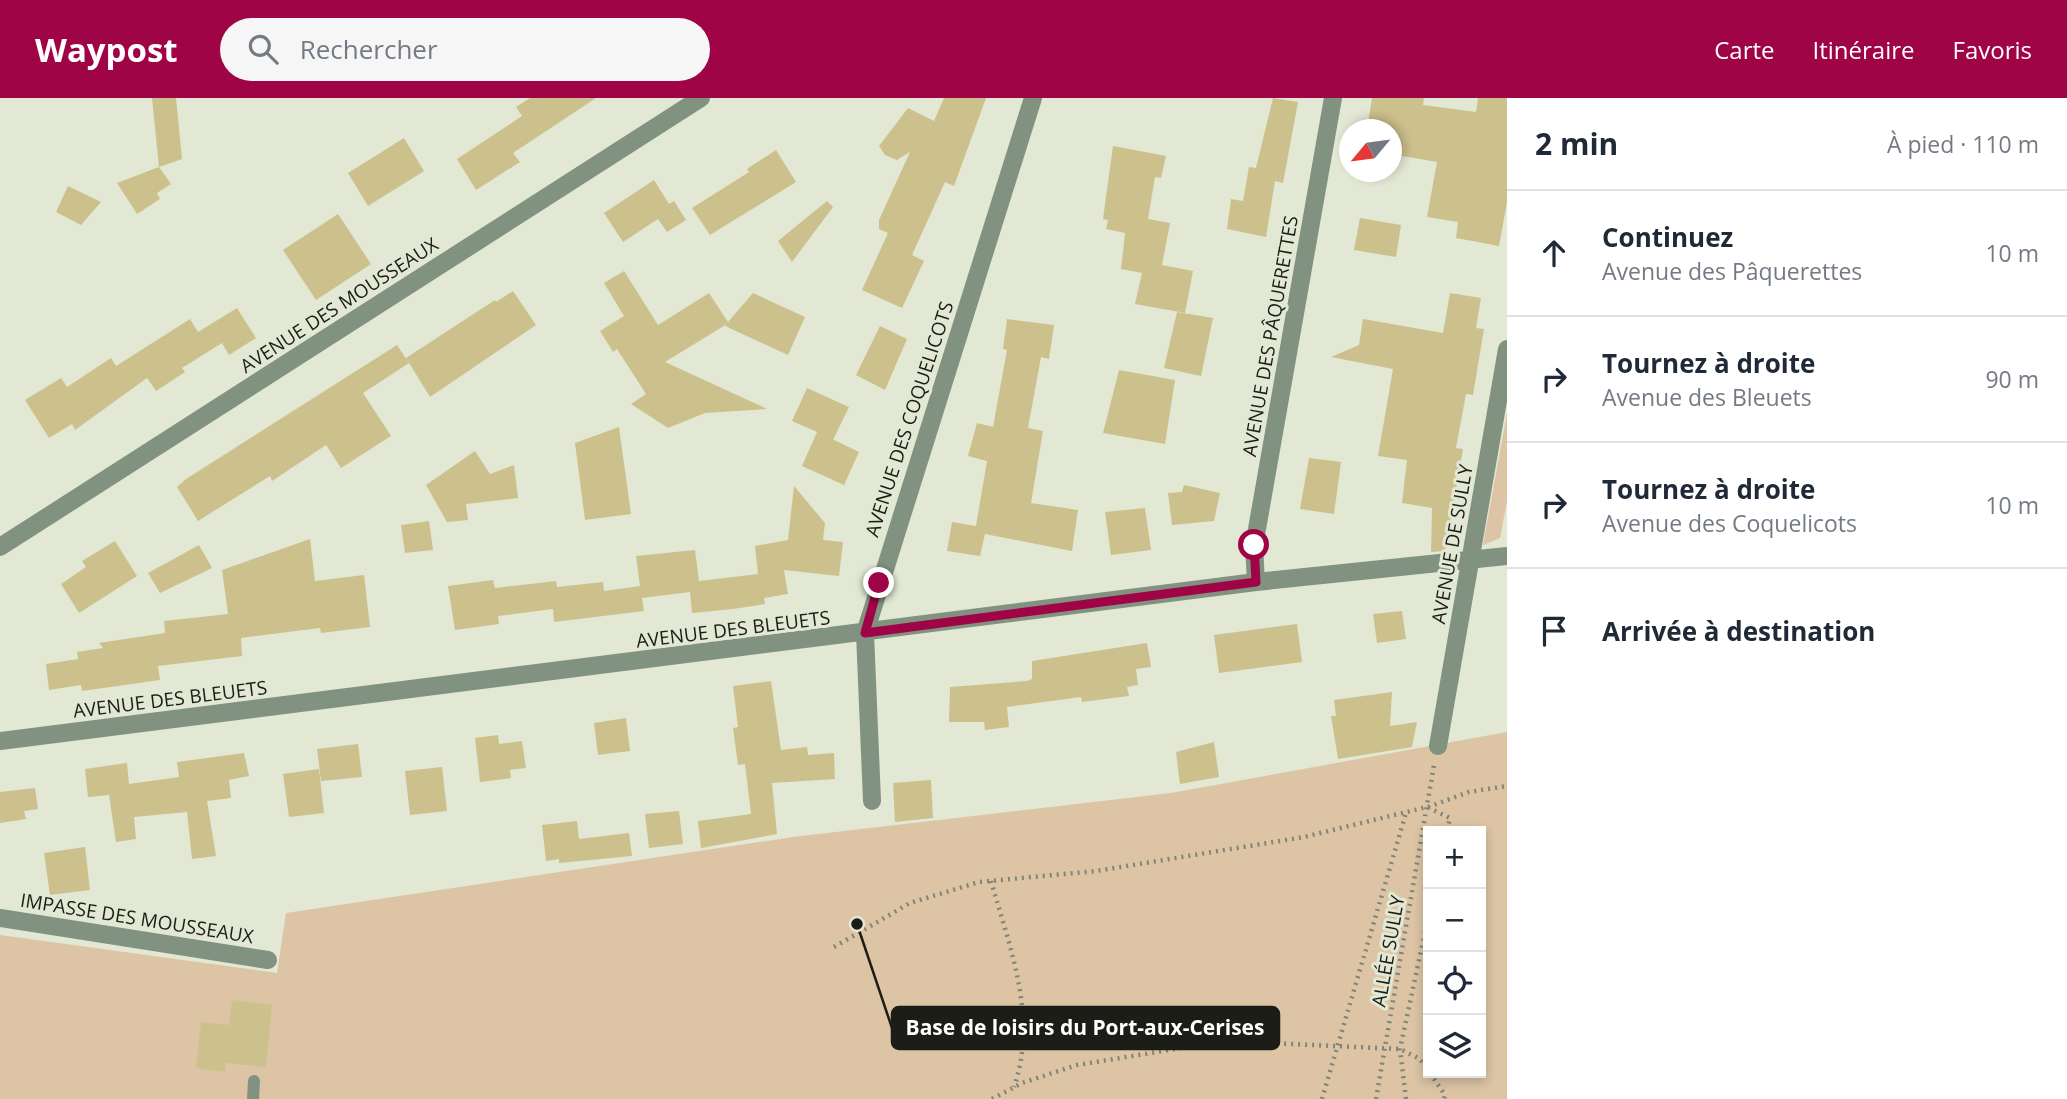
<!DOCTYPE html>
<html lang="fr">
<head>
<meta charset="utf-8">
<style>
  :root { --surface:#fff; --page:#f6f6f7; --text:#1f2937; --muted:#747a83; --line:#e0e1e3; --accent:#9f0447 }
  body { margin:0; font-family:"Open Sans",sans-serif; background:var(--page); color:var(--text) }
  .controls { position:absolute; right:21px; bottom:21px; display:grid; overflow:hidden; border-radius:0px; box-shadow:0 4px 10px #0003 }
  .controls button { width:63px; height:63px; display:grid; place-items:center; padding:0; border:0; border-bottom:2px solid var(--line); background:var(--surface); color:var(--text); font:35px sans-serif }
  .compass { position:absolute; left:1339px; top:21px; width:63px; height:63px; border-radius:50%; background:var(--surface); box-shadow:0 4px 10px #0003; rotate:241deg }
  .stop { position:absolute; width:21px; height:21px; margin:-16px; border:5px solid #9f0447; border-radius:50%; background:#fff }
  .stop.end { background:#9f0447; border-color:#fff; box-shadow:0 2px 7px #0008 }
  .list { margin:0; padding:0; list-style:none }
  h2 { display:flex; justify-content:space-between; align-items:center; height:91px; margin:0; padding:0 28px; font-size:30px }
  h2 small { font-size:23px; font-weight:400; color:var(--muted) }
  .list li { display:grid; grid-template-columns:46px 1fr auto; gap:21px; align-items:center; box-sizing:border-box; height:126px; padding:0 28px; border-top:2px solid var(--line) }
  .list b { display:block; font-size:26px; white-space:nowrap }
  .list p { margin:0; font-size:23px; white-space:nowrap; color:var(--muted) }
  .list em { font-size:23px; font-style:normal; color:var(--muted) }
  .icon { flex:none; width:38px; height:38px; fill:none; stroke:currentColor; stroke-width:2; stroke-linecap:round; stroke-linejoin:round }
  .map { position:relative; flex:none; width:1507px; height:1001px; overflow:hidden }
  header { display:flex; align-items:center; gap:42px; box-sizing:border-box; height:98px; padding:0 35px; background:var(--accent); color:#fff }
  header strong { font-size:33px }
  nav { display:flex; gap:38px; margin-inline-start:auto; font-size:24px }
  .search { width:490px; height:63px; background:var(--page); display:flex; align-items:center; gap:18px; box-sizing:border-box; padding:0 24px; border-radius:38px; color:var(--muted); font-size:26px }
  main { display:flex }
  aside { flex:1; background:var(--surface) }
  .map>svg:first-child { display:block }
</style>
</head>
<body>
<header>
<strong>Waypost</strong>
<div class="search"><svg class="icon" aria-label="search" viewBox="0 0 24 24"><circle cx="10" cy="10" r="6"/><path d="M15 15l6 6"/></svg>Rechercher</div>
<nav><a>Carte</a><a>Itinéraire</a><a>Favoris</a></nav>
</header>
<main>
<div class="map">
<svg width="1507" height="1001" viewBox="0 0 1507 1001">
  <rect width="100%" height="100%" fill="#e2e8d4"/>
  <path fill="#dcc4a5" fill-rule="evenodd" d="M1507,315V403L1500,440L1483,447Z
    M1507,634V1001H0V837L277,875L286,815L793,739L1171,695ZM1428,733H1481V975H1428Z"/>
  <path fill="#ccc18c" d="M152,0H176L182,61L159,69Z
    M530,0H596L513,55L520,64L476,92L457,61L522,18L516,9Z
    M944,0H986L954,88L945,84L912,157L924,163L902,210L862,192L888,135L879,131V122L910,54L897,62L885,57L879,48L908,10L934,23Z
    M1273,0L1298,4L1283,85L1275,83L1266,139L1227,131L1231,101L1243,103L1249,69L1256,70Z
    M1372,0H1424L1423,7L1476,14L1478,0H1507V104L1499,148L1456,140L1458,124L1427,119L1437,64L1391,56V32H1367Z
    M404,40L424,73L368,108L348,75Z
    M1113,48L1166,58L1161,80L1155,79L1148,121L1170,125L1162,167L1193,173L1185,215L1135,206L1142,175L1121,171L1125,135L1106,131L1108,122L1103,121Z
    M776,52L796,84L710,137L692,110L749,74L747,71Z
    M159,69L171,86L157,95L160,101L137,116L117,85Z
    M654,82L669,106L674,103L686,122L667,134L658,121L623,144L604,115Z
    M68,88L101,104L81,127L56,114Z
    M827,103L833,109L792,164L778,143Z
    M338,116L371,166L316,202L283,152Z
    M1360,120L1401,127L1396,159L1354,152Z
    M624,173L658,227L709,195L728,224L753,195L805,219L788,257L725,228L727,226L665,264L767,311L705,315L668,330L631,306L646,296L617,251L613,254L600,233L624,218L604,185Z
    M513,193L536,227L430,299L406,260L495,202L496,204Z
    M1450,195L1481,200L1476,230L1484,231L1473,297L1466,296L1456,350L1463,351L1445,453L1431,454L1432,410L1402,405L1407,362L1378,358L1393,271L1331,259L1359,247L1363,221L1443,235Z
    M237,210L256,240L229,257L222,245L182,270L185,274L156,293L147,280L75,332L72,326L49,340L25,302L61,280L67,289L111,260L116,268L190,221L198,234Z
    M1177,214L1213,220L1201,278L1164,270Z
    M1007,221L1054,227L1049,261L1041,259L1028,330L1043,333L1031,405L1078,412L1072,453L985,436L980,458L947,453L952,424L976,428L987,363L968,358L977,325L993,329L1007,252L1003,251Z
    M880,228L907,241L885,292L856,277Z
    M397,247L409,265L363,295L391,338L341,370L326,347L272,383L270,378L198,423L177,389L186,381Z
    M1119,272L1175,282L1165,346L1103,335Z
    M807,290L849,309L833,342L824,337L859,354L844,387L802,368L817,334L792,323Z
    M619,329L631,416L585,422L575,345Z
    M475,353L490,376L514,367L518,400L466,406L468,422L447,424L426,387Z
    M1309,360L1341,364L1334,416L1300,411Z
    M1184,387L1220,395L1214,423L1172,427L1168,395L1182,394Z
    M794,388L825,425L823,442L843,444L839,478L784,472L788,496L764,500L765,506L733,511L692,515L690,494L642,500L644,513L554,524L553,511L498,518L499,526L455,532L448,488L493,482L495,490L556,483L557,489L603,484L604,493L640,488L636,458L695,452L699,483L758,476L755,448L788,442Z
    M1145,410L1151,452L1111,457L1105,414Z
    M429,423L433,452L405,455L401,427Z
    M310,441L315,483L364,477L370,529L321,535L320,530L241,540L242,558L158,568L160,582L82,593L81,587L49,592L46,566L78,561L77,554L103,550L99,545L165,535L164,523L228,516L222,472Z
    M115,443L137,478L79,515L61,486L86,469L82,463Z
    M199,447L212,470L160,495L148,475Z
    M1402,513L1406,541L1377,545L1373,516Z
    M1297,526L1302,564L1219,575L1214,537Z
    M1147,545L1151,569L1136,571L1138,587L1127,589L1129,598L1082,604L1081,599L1007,609L1009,629L985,632L984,624H949L950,589L1027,583L1032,581V563Z
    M771,583L781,652L807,649L808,657L834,655L835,681L772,685L777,736L701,750L698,723L751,716L745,666L738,667L733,630L738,629L733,588Z
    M1392,594L1390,628L1417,624L1412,649L1338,661L1331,618H1336L1334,602Z
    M626,620L630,653L598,657L594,625Z
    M498,637L499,646L522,643L526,670L510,672L511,680L480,684L475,640Z
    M1214,644L1219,679L1180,686L1176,654Z
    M358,646L362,679L321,683L317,651Z
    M244,655L249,678L229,682L231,700L207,703L216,758L192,761L187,714L134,719L136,741L116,744L109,697L88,699L85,671L127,665L129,686L179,679L177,664Z
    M442,669L447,713L410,717L405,673Z
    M319,671L324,715L289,719L283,676Z
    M931,682L933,720L895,724L893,685Z
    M35,690L38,711L24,713L26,721L0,725V694Z
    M679,713L683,746L649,750L645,716Z
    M577,723L579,741L629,735L632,758L559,765V761L546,763L542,727Z
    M85,749L90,792L50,797L44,755Z
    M232,902L272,907L266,969L225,965V974L196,970L201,924L229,927Z"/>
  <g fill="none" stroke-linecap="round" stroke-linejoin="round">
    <path stroke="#818577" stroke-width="4.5" stroke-dasharray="2 5" stroke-linecap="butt" d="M1428,709L1469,694L1507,688
      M991,783C1010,850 1038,920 1014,989
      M834,849L910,805L979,784L1096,773L1304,739L1427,709L1450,720L1447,733
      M1430,975L1445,997L1444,1001
      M992,1001L1022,985L1077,967L1225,943L1400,951L1420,961L1428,972
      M1322,1001L1406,715
      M1376,1001L1434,667
      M1406,1001L1400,951L1428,820"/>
    <path stroke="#819280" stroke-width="12" d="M253,1001L254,983"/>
    <path stroke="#819280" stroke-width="18" d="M0,449L701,0
      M1256,484L1254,448L1333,0
      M0,643L1256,484L1507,458
      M1438,648L1507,251
      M872,703L865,535L1033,0
      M0,820L268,862"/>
  </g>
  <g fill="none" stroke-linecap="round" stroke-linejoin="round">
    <path stroke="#9f0447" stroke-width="9" d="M879,485L865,535L1256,484L1254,447"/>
  </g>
  <g text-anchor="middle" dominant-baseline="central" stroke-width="6" stroke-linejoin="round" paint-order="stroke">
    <g font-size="19" fill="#1b1d16" stroke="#e2e8d4">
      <text transform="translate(339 207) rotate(-33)">AVENUE DES MOUSSEAUX</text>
      <text transform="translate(1270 238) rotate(-80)">AVENUE DES PÂQUERETTES</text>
      <text transform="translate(909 321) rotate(-72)">AVENUE DES COQUELICOTS</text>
      <text transform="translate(1452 446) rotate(-80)">AVENUE DE SULLY</text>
      <text transform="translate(733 531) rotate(-7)">AVENUE DES BLEUETS</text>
      <text transform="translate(170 601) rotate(-7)">AVENUE DES BLEUETS</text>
      <text transform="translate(137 820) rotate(9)">IMPASSE DES MOUSSEAUX</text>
      <text transform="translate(1388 853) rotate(-80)">ALLÉE SULLY</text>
    </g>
  </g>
  <path fill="none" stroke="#1b1d16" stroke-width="2.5" d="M857 826L892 930"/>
  <circle fill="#1b1d16" stroke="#e2e8d4" stroke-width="2.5" cx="857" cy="826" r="7"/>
  <rect fill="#1b1d16" stroke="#1b1d16" stroke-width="2.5" x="892" y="909" width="387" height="42" rx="7"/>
  <g font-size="21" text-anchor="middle" font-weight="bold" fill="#fff">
    <text x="1085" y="937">Base de loisirs du Port-aux-Cerises</text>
  </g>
</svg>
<div class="controls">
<button>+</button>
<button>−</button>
<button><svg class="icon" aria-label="locate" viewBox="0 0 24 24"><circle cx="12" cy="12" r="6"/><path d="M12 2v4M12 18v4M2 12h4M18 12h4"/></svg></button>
<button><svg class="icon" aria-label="layers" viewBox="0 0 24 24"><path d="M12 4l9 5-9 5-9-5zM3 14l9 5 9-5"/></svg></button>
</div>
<svg class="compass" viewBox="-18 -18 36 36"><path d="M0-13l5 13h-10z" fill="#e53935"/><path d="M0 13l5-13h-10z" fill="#747a83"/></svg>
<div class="stop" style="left:1254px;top:447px"></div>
<div class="stop end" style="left:879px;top:485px"></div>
</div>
<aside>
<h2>2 min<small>À pied · 110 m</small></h2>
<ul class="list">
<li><svg class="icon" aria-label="ahead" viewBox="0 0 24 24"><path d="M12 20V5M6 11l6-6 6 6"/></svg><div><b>Continuez</b><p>Avenue des Pâquerettes</p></div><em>10 m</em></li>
<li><svg class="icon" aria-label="right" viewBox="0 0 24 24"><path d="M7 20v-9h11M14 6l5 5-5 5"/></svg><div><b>Tournez à droite</b><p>Avenue des Bleuets</p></div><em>90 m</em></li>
<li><svg class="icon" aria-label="right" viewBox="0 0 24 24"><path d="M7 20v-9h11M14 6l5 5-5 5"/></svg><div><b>Tournez à droite</b><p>Avenue des Coquelicots</p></div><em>10 m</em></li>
<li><svg class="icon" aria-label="arrive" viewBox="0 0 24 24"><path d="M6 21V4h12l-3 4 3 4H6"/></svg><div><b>Arrivée à destination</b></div></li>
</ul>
</aside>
</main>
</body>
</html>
